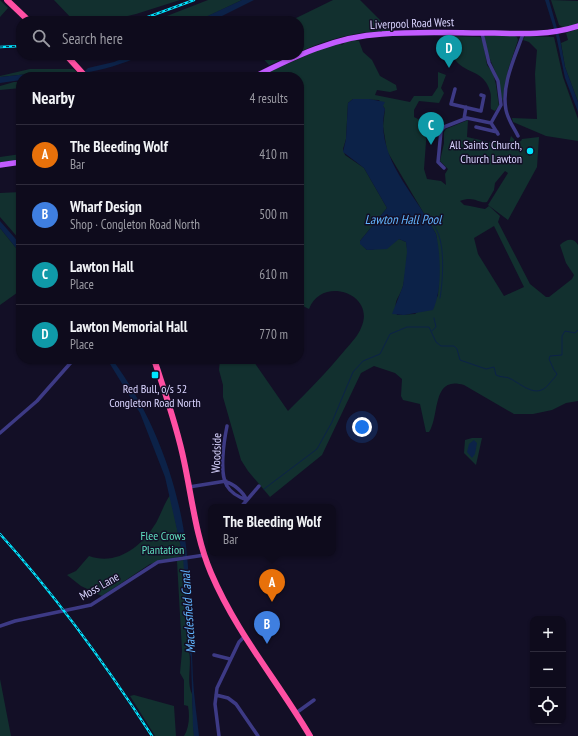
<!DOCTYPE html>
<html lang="en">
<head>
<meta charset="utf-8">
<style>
  :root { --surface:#0e0b1c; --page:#171425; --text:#f1f3f6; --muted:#9b9ba3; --line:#2e2b3b; --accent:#0b8043 }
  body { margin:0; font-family:"PT Sans Narrow",sans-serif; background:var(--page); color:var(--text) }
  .controls { position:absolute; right:12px; bottom:12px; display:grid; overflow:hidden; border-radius:8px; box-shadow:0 1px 3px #0004 }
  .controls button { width:36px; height:36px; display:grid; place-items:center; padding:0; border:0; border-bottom:1px solid var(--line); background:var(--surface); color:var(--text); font:20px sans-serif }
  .you { position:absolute; left:362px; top:427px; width:14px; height:14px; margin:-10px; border:3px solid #fff; border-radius:50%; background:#1a73e8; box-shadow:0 0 0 6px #1a73e833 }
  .badge { display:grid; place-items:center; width:26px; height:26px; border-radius:50%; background:var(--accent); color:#fff; font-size:13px; font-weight:700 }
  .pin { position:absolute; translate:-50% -33px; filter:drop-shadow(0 1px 2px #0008) }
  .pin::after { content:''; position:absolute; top:21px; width:14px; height:12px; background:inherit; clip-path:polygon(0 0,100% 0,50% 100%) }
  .popup { position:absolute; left:208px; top:504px; width:128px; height:52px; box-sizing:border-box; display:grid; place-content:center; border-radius:8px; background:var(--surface); filter:drop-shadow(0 1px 3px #0005); font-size:13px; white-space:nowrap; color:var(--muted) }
  .popup b { font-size:15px; color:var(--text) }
  .popup::after { content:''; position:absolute; left:50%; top:100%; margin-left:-8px; border:8px solid transparent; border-top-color:var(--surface) }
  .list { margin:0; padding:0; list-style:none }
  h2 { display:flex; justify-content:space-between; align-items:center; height:52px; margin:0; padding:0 16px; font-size:17px }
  h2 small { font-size:13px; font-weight:400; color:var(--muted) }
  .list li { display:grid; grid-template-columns:26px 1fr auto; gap:12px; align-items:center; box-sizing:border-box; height:60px; padding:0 16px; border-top:1px solid var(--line) }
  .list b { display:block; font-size:15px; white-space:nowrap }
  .list p { margin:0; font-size:13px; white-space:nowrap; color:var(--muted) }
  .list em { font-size:13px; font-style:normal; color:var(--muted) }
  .icon { flex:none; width:22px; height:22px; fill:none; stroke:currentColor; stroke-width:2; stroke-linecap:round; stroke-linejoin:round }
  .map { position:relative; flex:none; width:578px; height:736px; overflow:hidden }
  .search { position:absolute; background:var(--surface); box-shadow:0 1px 3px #0004; left:16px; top:16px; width:288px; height:44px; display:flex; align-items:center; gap:10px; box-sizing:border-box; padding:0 14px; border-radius:16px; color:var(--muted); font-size:15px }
  .panel { position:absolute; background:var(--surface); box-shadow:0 1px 3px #0004; left:16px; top:72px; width:288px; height:292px; border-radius:16px }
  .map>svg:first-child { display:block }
</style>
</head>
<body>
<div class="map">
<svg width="578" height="736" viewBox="0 0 578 736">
  <rect width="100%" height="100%" fill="#130f26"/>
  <path fill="#12302f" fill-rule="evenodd" d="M0,0L8,8L0,17Z
    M54,0H180L136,14L107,21H74Z
    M208,0H242L202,19L200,18L193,21H154Z
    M333,0H360L391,31C359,30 328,39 299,52V21H290Z
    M551,0L578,1V23L565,28L559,25Z
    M578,29V102L565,67L561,43L568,40L566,33Z
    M513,35L517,37L518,40L508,70L503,101C500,97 501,89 499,83C496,68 484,53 485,36Z
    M448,36L480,37L483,41L487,65L493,73L496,85L499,106L495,111L491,109C490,103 492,97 490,91C484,69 463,74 454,58L443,54Z
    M525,36L554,37L563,77L578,119V141L546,136L513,122L512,118L537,119L535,74L537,50L529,42L523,40Z
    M354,40L359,41L363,52L372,60L380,76L396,85L397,90L390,92L377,90L375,95L410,102L414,96H432L438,87V72L446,75L441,88L444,93L439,103L419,101L414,110V117L420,120L427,128L424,169L427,179L441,181L446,185L445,174L448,169L440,161L444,143V132L446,129L468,120L467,137L502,145L509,143L511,136L517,142L521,141L522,139L539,137L537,167L508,220L488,205L508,173L505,171L495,183L494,190L487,202C479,204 474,195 460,201L464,205C473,206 477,208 485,209L489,206L500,216L498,222L530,284L546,297H549L572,279L574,275L566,263L560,245C566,239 574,237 578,245V401L566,403L552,410L533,414H514L464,385C431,375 440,416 429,432H426L420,404L403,400L401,396L402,379L395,373L374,366L361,373L322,455L270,497L248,471L241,460L223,397V385L219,370L220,359H252L288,411C308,391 327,372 345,350C350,344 358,336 361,328C377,294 322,275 309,309L299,304V77H258L318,50L339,43L342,45L345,42ZM353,99L379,100L385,109L383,126L387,151L436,234L439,264L438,296L415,314L397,315C393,298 399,300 403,286C405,277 409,251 406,242L399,239C388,243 380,250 367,250L361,244L360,241L387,208L364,168L345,155L343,149L346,139L348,103ZM494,226L524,287L504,296L478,254L474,238Z
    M260,55H293L269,65Z
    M30,69H73L77,72L52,75L47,72L0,77V76Z
    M14,82H21V88L0,90V86Z
    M21,154V160L0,163V157Z
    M21,192V239L20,240L0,217V193Z
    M0,228L21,254V290L0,305Z
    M472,438H482L476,465L464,453L465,440Z
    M170,495L183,556L150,564L102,596L81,586L67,575L76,571L89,556C117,566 141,547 156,523C161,514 164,504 170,495Z
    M184,560L189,651C192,666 186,682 192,694L194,736H184C189,728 190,716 188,706L184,705V680L180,673L182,651L177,561Z
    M0,679L11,736H0Z
    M134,695L174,706L176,736H155L130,696Z"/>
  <path fill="#0c2248" d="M242,0H254L212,21H197Z
    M545,0H549L560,39L565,67L578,102V112L565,78L556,35Z
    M131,55H142C102,74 65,77 21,77V80L0,83V77L47,72L55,76L84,72L88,68L114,62Z
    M353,99H369L385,102L383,106L385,109C374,157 416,194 436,234C441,255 442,291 433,310L404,315L392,314L403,286L407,252L406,242L399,239L387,249L367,250L360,244V241L387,208L364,168L343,152L346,139L348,103Z
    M0,221L21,245V254L0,228Z
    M107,359H112C152,413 178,480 186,546C191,590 191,635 193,679C194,698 197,717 199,736H194L193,727L191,657L189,651L183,556L165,477L140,413Z
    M474,440L477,443L475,454L472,458L467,452L469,444Z"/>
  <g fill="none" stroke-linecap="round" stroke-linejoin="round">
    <path stroke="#0c2248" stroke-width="1" d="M434,226C446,240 443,280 440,298
      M432,331L436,327L434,318
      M264,489L317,449L332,422L353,372L363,361L380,354L390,334L407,327H429L436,342L441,346H454L457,349L460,360L486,369L494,367L496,375C501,378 507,376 511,379C524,386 537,399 549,384C552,380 555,378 557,374L554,370L549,359L550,356L562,355V336L565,331L575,333L578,330"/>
    <path stroke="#3d3a85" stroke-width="3.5" d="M482,33L489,63L498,81L501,105L491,123
      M455,89L451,104L481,111L484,96L481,95
      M464,119L466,107
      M476,127L497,132
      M518,136C514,128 508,120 506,110C501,85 515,57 523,34
      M444,168L438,162L441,131L444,127L467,118L491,123L498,134
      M227,426C224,441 219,473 227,486C231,493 241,498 247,500
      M0,433L37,401L74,359
      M226,482C233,483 244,493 246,499
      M189,487L226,481
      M241,507L259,486
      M0,626L15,621L91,605L158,562L205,555
      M214,655L230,659
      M216,695L228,698L236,704L258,736
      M296,713L314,700
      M219,736L215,704L217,688L239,642L244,637"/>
    <path stroke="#c25bff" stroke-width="5.5" d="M254,77C293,57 337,36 382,34C419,31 457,33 494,33C523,34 550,35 578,26
      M0,165L21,162"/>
    <path stroke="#ff4fa3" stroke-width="6" d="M7,0L29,21
      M66,55L86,77
      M154,359C165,393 177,426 184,461C192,498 196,538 211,573C237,634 277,680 310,736"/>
    <defs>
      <path id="rail" d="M137,21L194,0
        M0,47L21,46
        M0,534C57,597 106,665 152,736"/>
    </defs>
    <use href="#rail" stroke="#00e5ff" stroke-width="2.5"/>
    <use href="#rail" stroke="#130f26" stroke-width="1" stroke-dasharray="3" stroke-linecap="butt"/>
  </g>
  <g fill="#00e5ff" stroke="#130f26" stroke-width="1.5">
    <circle cx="530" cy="151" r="4"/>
    <rect x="151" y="371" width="8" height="8" rx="2"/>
  </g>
  <g text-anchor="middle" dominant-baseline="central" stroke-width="3" stroke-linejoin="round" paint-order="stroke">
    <g font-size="12" fill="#d9d4ff" stroke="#130f26">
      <text transform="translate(412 23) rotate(-2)">Liverpool Road West</text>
      <text transform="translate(216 453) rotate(-88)">Woodside</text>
      <text transform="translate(99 586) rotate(-30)">Moss Lane</text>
    </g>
    <g font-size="12" fill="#d9d4ff" stroke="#130f26" text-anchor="end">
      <text x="522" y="144">All Saints Church,<tspan x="522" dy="14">Church Lawton</tspan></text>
      <text x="155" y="388" text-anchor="middle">Red Bull, o/s 52<tspan x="155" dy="14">Congleton Road North</tspan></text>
    </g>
    <g font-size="12" fill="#5fe0c0" stroke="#130f26">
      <text x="163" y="535">Flee Crows<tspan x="163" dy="14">Plantation</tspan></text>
    </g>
    <g font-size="13" font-style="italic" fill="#62b6ff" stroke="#130f26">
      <text x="403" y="219">Lawton Hall Pool</text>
      <text transform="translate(188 612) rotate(-94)">Macclesfield Canal</text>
    </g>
  </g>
</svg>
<div class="controls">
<button>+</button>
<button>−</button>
<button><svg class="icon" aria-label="locate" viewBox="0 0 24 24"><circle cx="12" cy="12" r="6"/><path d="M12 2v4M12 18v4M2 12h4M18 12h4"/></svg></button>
</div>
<div class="you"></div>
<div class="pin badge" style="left:272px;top:602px;background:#e8710a">A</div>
<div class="popup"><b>The Bleeding Wolf</b>Bar</div>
<div class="pin badge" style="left:267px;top:644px;background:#3f7fe0">B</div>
<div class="pin badge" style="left:431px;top:145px;background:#0f9aa8">C</div>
<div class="pin badge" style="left:449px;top:68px;background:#0f9aa8">D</div>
<div class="search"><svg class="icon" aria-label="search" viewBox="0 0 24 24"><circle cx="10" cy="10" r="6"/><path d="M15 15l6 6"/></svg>Search here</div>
<section class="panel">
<h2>Nearby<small>4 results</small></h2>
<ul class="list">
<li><span class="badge" style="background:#e8710a">A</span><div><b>The Bleeding Wolf</b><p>Bar</p></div><em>410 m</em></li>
<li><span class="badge" style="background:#3f7fe0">B</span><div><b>Wharf Design</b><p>Shop · Congleton Road North</p></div><em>500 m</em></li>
<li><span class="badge" style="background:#0f9aa8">C</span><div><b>Lawton Hall</b><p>Place</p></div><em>610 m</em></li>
<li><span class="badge" style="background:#0f9aa8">D</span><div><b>Lawton Memorial Hall</b><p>Place</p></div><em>770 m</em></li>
</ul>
</section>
</div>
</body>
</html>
